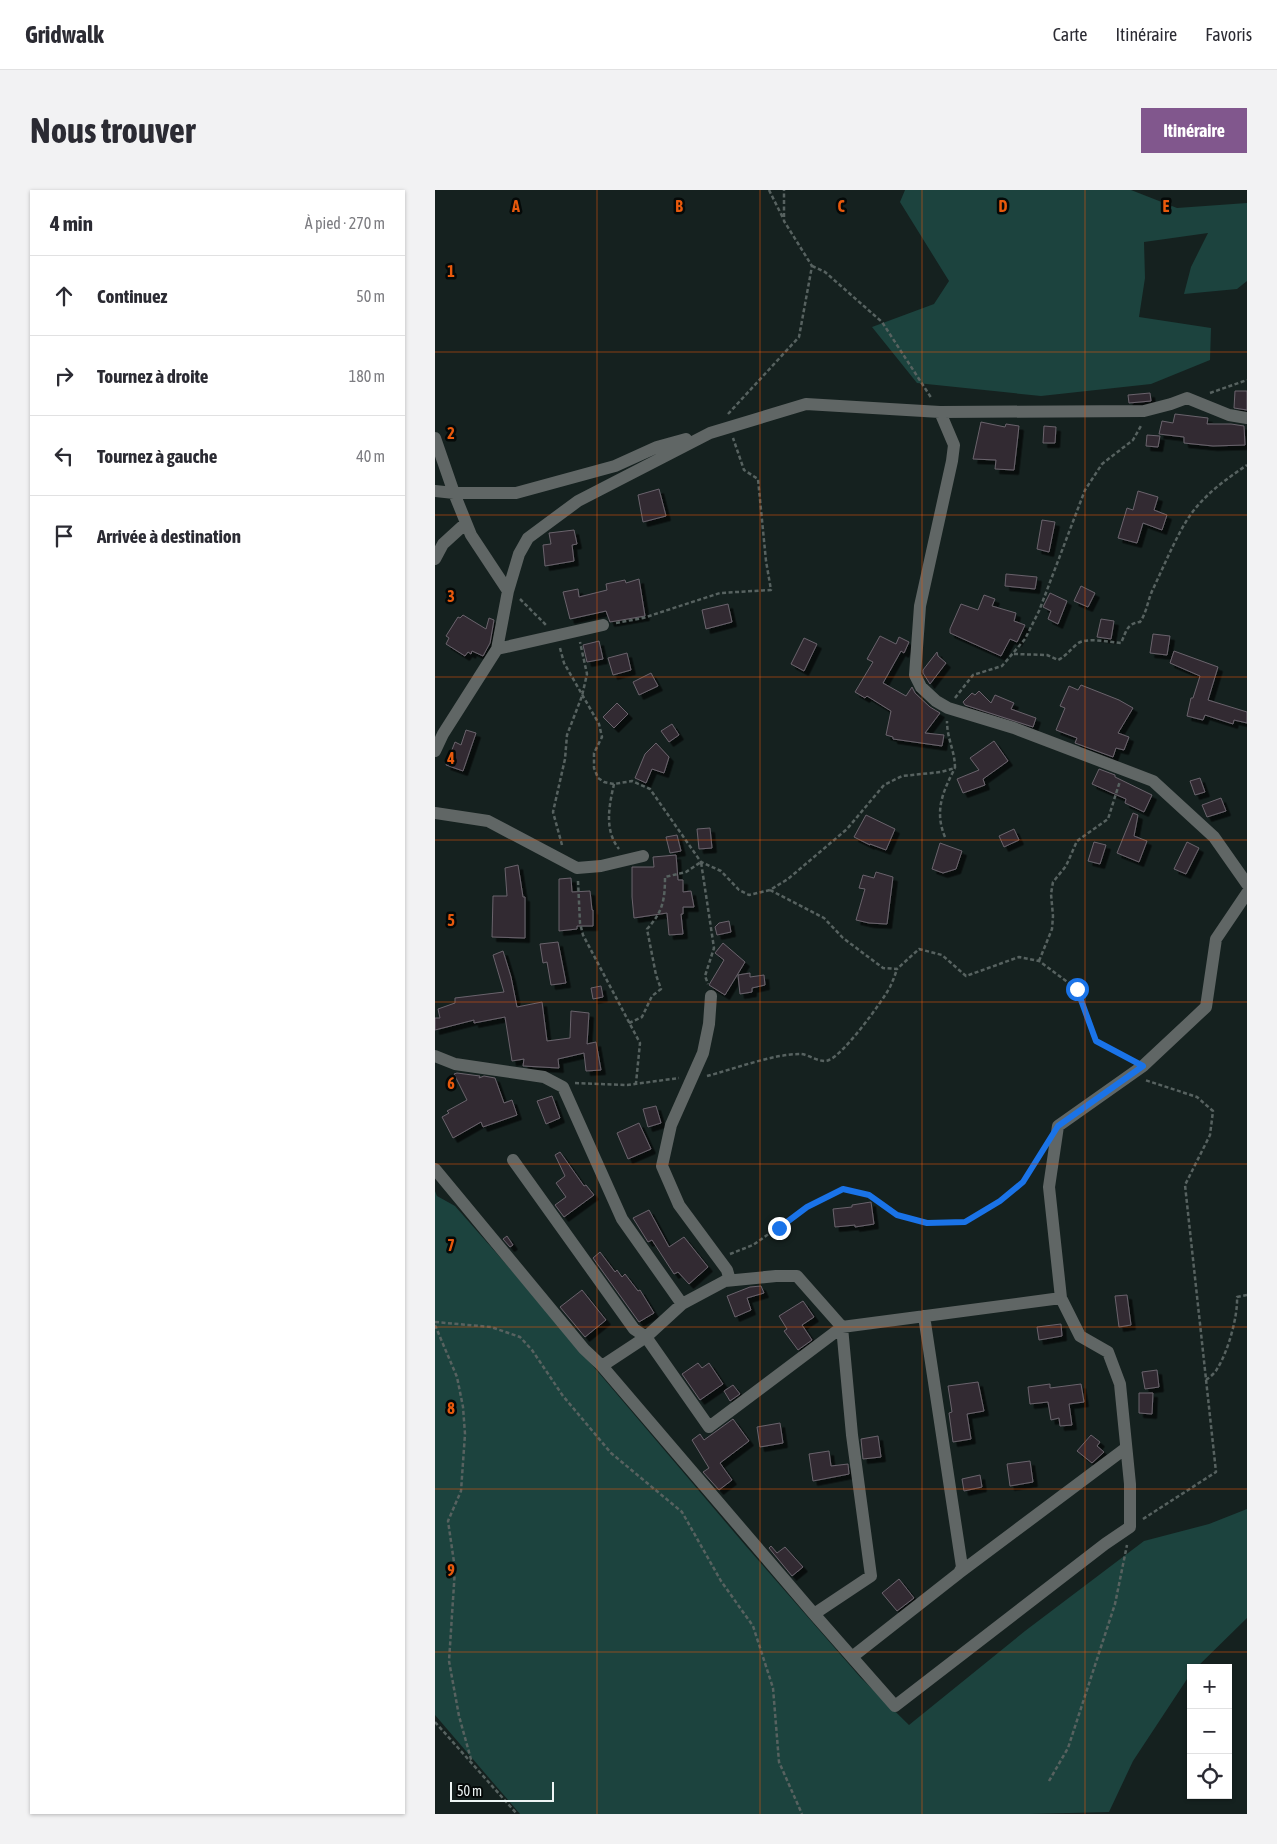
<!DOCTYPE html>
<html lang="fr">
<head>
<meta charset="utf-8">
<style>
  :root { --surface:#fff; --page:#f2f2f3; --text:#2b2b33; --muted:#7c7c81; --line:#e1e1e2; --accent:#81578d }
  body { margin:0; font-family:"Asap Condensed",sans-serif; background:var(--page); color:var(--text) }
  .controls { position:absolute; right:15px; bottom:15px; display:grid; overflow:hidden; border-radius:0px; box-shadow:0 1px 4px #0004 }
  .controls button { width:45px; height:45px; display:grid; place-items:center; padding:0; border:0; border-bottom:1px solid var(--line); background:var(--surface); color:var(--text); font:25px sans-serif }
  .scale { position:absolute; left:15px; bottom:12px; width:104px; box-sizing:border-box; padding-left:5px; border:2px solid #edf5f4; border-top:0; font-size:14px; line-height:18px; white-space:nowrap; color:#edf5f4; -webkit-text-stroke:4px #050908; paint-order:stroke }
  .stop { position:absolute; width:15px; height:15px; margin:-11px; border:4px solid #1a73e8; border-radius:50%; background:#fff }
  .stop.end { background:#1a73e8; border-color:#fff; box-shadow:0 1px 5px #0008 }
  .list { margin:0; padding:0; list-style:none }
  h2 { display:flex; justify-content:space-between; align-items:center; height:65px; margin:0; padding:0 20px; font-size:21px }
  h2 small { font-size:16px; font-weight:400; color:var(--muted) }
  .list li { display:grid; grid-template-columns:32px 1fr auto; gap:15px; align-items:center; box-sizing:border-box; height:80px; padding:0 20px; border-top:1px solid var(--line) }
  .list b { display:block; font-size:19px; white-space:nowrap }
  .list em { font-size:16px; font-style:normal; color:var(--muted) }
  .icon { flex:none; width:28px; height:28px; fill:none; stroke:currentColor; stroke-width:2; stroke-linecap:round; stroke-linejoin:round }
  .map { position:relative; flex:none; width:812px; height:1624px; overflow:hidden; border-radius:0px }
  header { display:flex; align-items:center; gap:30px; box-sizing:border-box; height:70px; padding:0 25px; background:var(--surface); border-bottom:1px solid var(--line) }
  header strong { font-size:24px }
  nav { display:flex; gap:28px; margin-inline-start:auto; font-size:18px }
  .intro { display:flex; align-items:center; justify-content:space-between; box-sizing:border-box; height:120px; padding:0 30px }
  h1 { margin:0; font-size:35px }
  .button { padding:12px 22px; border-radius:0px; background:var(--accent); color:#fff; font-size:18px; font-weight:700 }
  main { display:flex; gap:30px; padding:0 30px }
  aside { flex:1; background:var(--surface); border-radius:0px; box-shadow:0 1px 4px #0004 }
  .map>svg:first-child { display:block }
</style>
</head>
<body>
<header>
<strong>Gridwalk</strong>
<nav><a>Carte</a><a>Itinéraire</a><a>Favoris</a></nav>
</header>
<div class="intro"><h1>Nous trouver</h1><a class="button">Itinéraire</a></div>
<main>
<aside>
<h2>4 min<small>À pied · 270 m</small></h2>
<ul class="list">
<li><svg class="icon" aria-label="ahead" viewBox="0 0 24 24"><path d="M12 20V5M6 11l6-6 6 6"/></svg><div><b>Continuez</b></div><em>50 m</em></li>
<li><svg class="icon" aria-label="right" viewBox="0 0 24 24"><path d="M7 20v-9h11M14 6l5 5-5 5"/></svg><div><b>Tournez à droite</b></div><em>180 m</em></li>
<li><svg class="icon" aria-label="left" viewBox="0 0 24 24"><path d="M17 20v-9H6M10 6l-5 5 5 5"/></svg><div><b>Tournez à gauche</b></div><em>40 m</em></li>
<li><svg class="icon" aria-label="arrive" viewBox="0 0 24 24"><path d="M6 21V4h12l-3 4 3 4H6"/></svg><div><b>Arrivée à destination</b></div></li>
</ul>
</aside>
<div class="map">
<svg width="812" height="1624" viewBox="0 0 812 1624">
  <defs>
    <filter id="shadow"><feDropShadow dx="4.5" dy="4.5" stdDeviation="0" flood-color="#0009"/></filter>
  </defs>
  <rect width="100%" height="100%" fill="#15211f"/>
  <path fill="#1c433e" d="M470,0H696L742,18L812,13V91L802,99L749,104L756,77L773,43L709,52L710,88L704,127L776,138L775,170L716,194L606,206L482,193L437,137L499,114L514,91L465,12Z
    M0,1001L2,1006L20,1016L85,1090L310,1355L426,1488L474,1535L590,1441L709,1351L774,1334L812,1319V1428L761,1478H756V1483L698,1571L674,1622L595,1624H85L0,1525Z"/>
  <path fill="#322b33" stroke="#6a636c" filter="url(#shadow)" d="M800,201H812V220L799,218Z
    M715,203L716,211L694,213L693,205Z
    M740,224L773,228L772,234H796L809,236L810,255L778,256L749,253V247L724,244L727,231L738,233Z
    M546,232L570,237L571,234L584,236L579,280L560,279L561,270L538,269Z
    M609,236L621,237L620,253H608Z
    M712,245L725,246L723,257L711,256Z
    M224,299L231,326L208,332L203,305Z
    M703,301L723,307L719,320L732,325L727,340L708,333L702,353L683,348L692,318L698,320Z
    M607,330L620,332L614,362L602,359Z
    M139,340L142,354L137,355L139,371L110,376L108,355L116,354L114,343Z
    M571,384L602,387L600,399L570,396Z
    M204,389L210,426L175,432L171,421L135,429L128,402L143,399L144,407L172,400L171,394L190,390L191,393Z
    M646,396L660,403L653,417L639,411Z
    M615,403L632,411L623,434L613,429L616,421L608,417Z
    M549,405L560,409L557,416L581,423L579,431L590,435L582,452L575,449L566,466L515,443V439L526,414L543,420Z
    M293,414L297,432L271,439L267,420Z
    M28,425L51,439L54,428L59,430L55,453L48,466L37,461L36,464L33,462L30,466L11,454L14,448L11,446L23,427L25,428Z
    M666,429L679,431L676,449L662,447Z
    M718,444L735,446L732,465L715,463Z
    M445,446L461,454L464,447L474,452L469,463L466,461L448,493L471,506L477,497L480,503L495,517L505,523L490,543L509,545L507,556L458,549V547L451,545L456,521L432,506L430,508L420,502L438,472L432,469Z
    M369,448L382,454L369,481L356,474Z
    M164,451L168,469L152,472L148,455Z
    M739,461L783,477L773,510L812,522V533L799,530L798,534L770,525L768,530L752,526L756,508H758L765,486L735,473Z
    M502,462L503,466L511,473L495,494L488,483V480Z
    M192,463L196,480L178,485L173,468Z
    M216,483L223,496L204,505L198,492Z
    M646,495L684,510L698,518L683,543L694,547L689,560L681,558L678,567L640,553L642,548L621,540L630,518L625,516L634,496L643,500Z
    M544,501L556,513L560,505L579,513L576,519L601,528L598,537L530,515L528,512L537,503L540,505Z
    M182,513L193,524L179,538L168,527Z
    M237,534L244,545L234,552L226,541Z
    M31,540L41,543L28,581L11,575L20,552L26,555Z
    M559,551L573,571L548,589L550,595L528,603L522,589L544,580L535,568Z
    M221,553L234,567L229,583L217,579L211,593L200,588L210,564Z
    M664,579L680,585V587L717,605L709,622L690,613L691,609L657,594Z
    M765,588L770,602L760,605L755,591Z
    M786,608L791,621L772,627L767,615Z
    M698,623L703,625L699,646L712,651L704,672L682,663Z
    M431,625L460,639L451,660L435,654V655L419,647Z
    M275,638L277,658L264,659L262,639Z
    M579,639L584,650L569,657L564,646Z
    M242,645L246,661L235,663L231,647Z
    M659,652L671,655L665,674L653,671Z
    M752,652L764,658L751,684L739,679Z
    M505,653L527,661L521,679L508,683L497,679Z
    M241,665L243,690H248V702L256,701L259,717H248V724H246L248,744L234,745L232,723L199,728L197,707V677H219L218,667Z
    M83,675L88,707H90V748L57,747L58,706H72L70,678Z
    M441,682L458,687L452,734L434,733L421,730L430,699L424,698L428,685L439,688Z
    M136,688L137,702L155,701L157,720H158V736H142V739L124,741V689Z
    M294,731L296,742L282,745L280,737L284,733Z
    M123,752L131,793L116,795L112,772L108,773L105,754Z
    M288,753L310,772L290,805L274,795L289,770L280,763Z
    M68,761L76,787L82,817L107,812L112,851L135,848L136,821L154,823L152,854L161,852L166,880L151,881L149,863L123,869L124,878L88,876L89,869L77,871L70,827L39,833V830L0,840V828H5L3,819L20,813V808L69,802L58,765Z
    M315,783V787L329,785L330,795L317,798V802L305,804L303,785Z
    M166,796L168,807L158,809L156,798Z
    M22,883L45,886L44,888L49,886L60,888L69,913L77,910L82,925L48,937L46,932L18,948L7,927L14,923L12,921L32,910L19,884Z
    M117,906L125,928L111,934L102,911Z
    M221,916L226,933L213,937L208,919Z
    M204,933L216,959L193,969L182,943Z
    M125,962L149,996L151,995L159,1005L129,1027L120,1015L131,1007L121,993L130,986L120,965Z
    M436,1012L439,1034L420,1037V1035L400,1037L398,1019L417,1017V1015Z
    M214,1020L234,1057L249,1047L273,1077L254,1094L243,1082L239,1084L217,1050L213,1052L198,1028Z
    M72,1046L78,1055L75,1057L68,1049Z
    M165,1062L180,1082L182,1080L187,1087L190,1084L203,1101L205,1100L219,1123L204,1132L158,1068Z
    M326,1096L329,1103L312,1108L316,1120L300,1127L292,1106L315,1097Z
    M147,1100L171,1130L150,1147L125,1117Z
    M692,1105L696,1135L684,1137L680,1106Z
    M368,1111L379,1127L367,1135L377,1150L363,1160L349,1141L352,1139L344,1126Z
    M626,1134L627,1146L604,1150L602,1137Z
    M263,1173L267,1178L274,1173L288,1194L265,1210L247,1184Z
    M722,1180L724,1197L710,1199L707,1182Z
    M543,1192L549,1221L532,1224L536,1249L518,1252L514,1223L517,1222L513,1196Z
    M615,1194V1198L646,1194L649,1212L634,1214L637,1235L625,1236L624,1228L616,1230L613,1212L595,1214L593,1197Z
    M298,1195L305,1204L295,1211L289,1201Z
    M704,1203H718L717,1224L704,1223Z
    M298,1229L314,1251L285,1273L297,1290L284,1300L268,1282L274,1278L257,1250L265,1244L269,1250Z
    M345,1233L348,1253L325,1257L322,1237Z
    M656,1245L665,1252L662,1256L669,1262L657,1273L642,1261Z
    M443,1246L446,1267L428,1269L426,1249Z
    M394,1261L396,1276L413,1274L414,1284L378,1291L374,1264Z
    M595,1271L598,1292L575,1296L572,1274Z
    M545,1285L547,1297L529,1301L527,1289Z
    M336,1356L342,1363L350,1357L368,1377L357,1386L334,1358Z
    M464,1389L479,1408L462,1421L447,1403Z"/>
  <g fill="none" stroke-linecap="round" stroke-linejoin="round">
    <path stroke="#576260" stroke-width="2.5" stroke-dasharray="4 2.5" stroke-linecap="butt" d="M334,0L348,28
      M377,76L390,82L447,132L497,209
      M775,203L812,190
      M293,224L364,147L377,76L349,31V0
      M85,409L111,435
      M181,433L208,428L285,403L336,400L331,371L323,289L309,280L298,248
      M125,458L129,473L164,534L167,547L159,563V578L163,588L169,592L179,594L197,591L215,599L266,672L286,681L304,700L314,705L335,700L353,689L412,639L449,595L467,586L506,582L520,578C520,561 512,549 512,531
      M579,464L612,465L623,470C631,466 635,460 642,454C650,447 675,452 686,453C691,442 692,433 705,432C712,422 713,409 718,399C729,376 739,351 752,330C767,306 790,290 812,275
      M520,508L538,485L567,476L590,449L604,421L650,300L667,274L698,250L707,234
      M179,594C174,616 169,640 184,659
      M510,647C499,621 508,601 520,578
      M127,655L118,622L130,569L132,545L147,506L152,484L145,452
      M143,691L145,733L148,745L205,853L201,893
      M335,700L389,728L408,748L448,778L462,779L484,759L507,765L531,786L584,767L604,771L642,799L661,851L695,869
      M604,771L617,739L618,726L616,704L618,692L631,676L642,651L673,629L685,591
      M194,833L207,827L217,806L226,799L221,785L212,739C228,722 230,709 230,687L251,682L266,672L279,758L270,786L273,794
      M272,886C299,879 338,864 365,864C374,864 385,874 394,870C409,864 447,812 455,797C458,791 460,785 462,779
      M140,893L192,895L244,888
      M295,1064L318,1055L372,1017L409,999L433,1005L462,1025L492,1033L530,1032L565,1011L589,991L605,964
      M0,1132L56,1137L85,1147L97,1160L128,1206L176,1263L247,1322L286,1391L318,1436L338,1498L344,1572L367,1624
      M0,1135L22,1187L28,1217L30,1244L26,1301L13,1331L20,1379L14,1471L24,1526L37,1573
      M771,1190C775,1187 780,1183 782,1179C793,1162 803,1126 802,1107L812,1105
      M708,1329L781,1282L750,995L775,945L778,921L762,907L710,890
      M0,1532L82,1624
      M614,1591L633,1558L680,1414L692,1355"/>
    <path stroke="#606665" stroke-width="12" d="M505,222L519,255L517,271L485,416L480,485L486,497L501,511L513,518L579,538L718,591L779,647L812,694
      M0,248L19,303L36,345L73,401
      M0,301L19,303H81L180,276L222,257L251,249
      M0,369L8,354L31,333
      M62,459L168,435
      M0,561L8,544L62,459L73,401L84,364L93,348L143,311L275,243L371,214L505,222L709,221L736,214L752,208L794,225L812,228
      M0,623L53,631L142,678L166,676L208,666
      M276,806L274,834L268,863L236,935L227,976L244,1015L292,1080L294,1087L290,1091
      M0,866L20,874L109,887L128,897L187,1029L247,1114
      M78,970L199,1139L211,1147L274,1237L407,1137L626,1108
      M0,979L149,1159L167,1176L379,1424L460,1516L670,1354L695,1337V1294L685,1194L673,1162L645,1146L626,1108L614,997L623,936L708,876L771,817L781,749L812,703
      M167,1176L211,1147L247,1114L290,1091L341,1086H362L407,1137L417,1245L436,1386L379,1424
      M524,1383L691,1258
      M417,1467L524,1383L527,1377L489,1126"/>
  </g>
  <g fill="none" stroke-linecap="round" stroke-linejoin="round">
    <path stroke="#1a73e8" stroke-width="6" d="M344,1038L372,1017L408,999L434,1005L462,1025L492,1033L530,1032L565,1011L588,992L623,936L708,876L661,851L642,799"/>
  </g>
  <path fill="none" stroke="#e8590c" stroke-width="1" stroke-opacity="0.55" d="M162,0V1624M325,0V1624M487,0V1624M650,0V1624M0,162H812M0,325H812M0,487H812M0,650H812M0,812H812M0,974H812M0,1137H812M0,1299H812M0,1462H812"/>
  <g font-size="16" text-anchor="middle" font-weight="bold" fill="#e8590c" stroke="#050908" stroke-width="5" stroke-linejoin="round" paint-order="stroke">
    <text x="81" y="22">A</text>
    <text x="244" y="22">B</text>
    <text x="406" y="22">C</text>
    <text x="568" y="22">D</text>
    <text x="731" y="22">E</text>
    <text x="16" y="87">1</text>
    <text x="16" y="249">2</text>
    <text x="16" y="412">3</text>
    <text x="16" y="574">4</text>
    <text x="16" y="736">5</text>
    <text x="16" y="899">6</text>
    <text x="16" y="1061">7</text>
    <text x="16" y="1224">8</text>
    <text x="16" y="1386">9</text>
  </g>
</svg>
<div class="controls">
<button>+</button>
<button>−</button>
<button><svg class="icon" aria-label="locate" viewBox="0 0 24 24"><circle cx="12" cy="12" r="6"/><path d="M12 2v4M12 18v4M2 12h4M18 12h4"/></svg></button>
</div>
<div class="scale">50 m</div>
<div class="stop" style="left:642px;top:799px"></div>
<div class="stop end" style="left:344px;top:1038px"></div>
</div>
</main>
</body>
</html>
